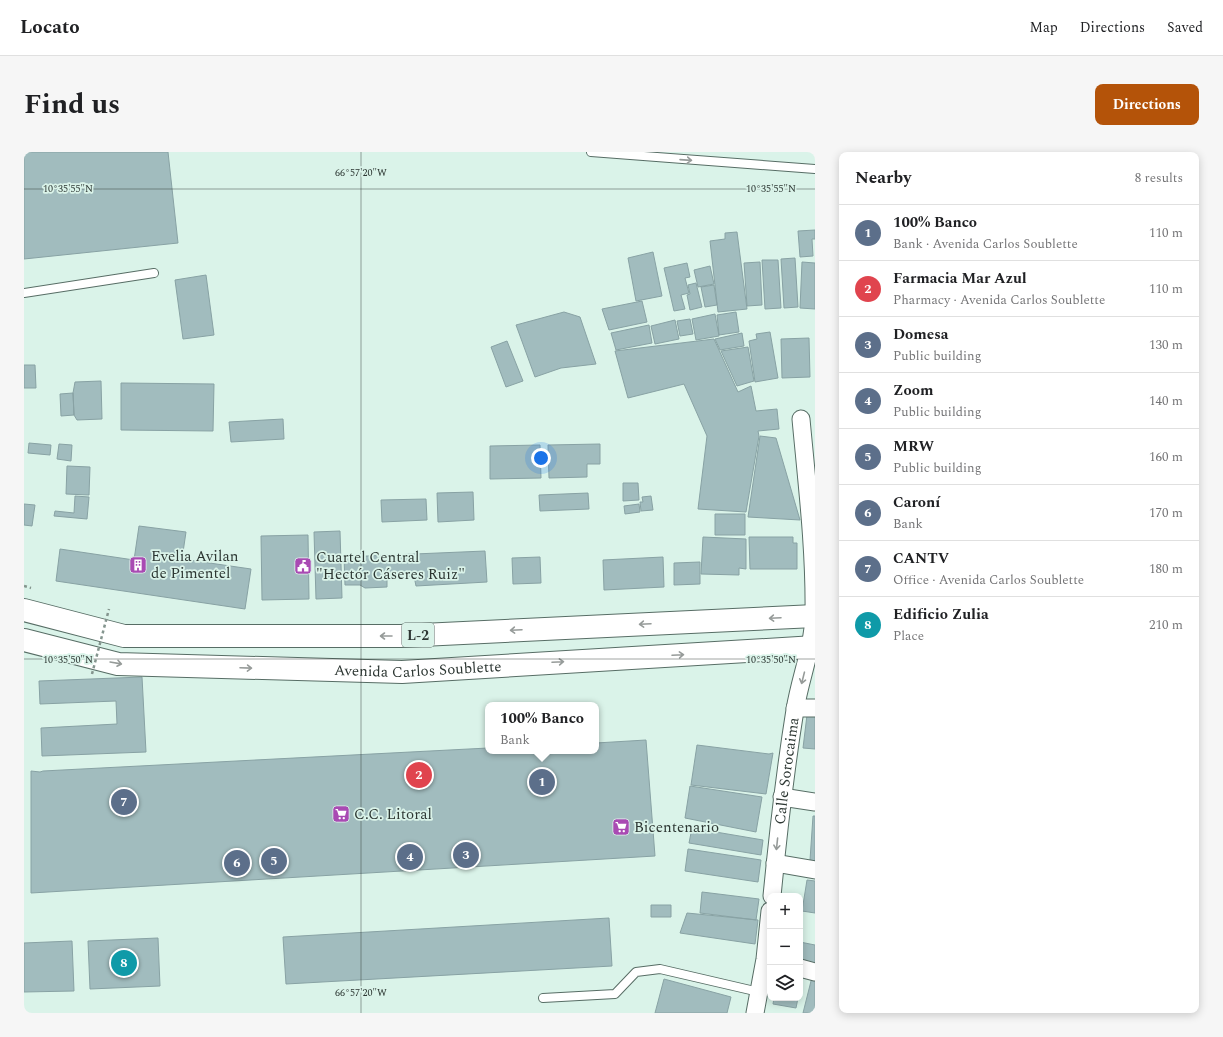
<!DOCTYPE html>
<html lang="en">
<head>
<meta charset="utf-8">
<style>
  :root { --surface:#fff; --page:#f6f6f6; --text:#202124; --muted:#757577; --line:#e0e0e0; --accent:#b45309 }
  body { margin:0; font-family:Spectral,serif; background:var(--page); color:var(--text) }
  .controls { position:absolute; right:12px; bottom:12px; display:grid; overflow:hidden; border-radius:8px; box-shadow:0 2px 10px #0003 }
  .controls button { width:36px; height:36px; display:grid; place-items:center; padding:0; border:0; border-bottom:1px solid var(--line); background:var(--surface); color:var(--text); font:20px sans-serif }
  .you { position:absolute; left:517px; top:306px; width:14px; height:14px; margin:-10px; border:3px solid #fff; border-radius:50%; background:#1a73e8; box-shadow:0 0 0 6px #1a73e833 }
  .badge { display:grid; place-items:center; width:26px; height:26px; border-radius:50%; background:var(--accent); color:#fff; font-size:13px; font-weight:700 }
  .pin { position:absolute; translate:-50% -50%; border:2px solid #fff; box-shadow:0 1px 4px #0006 }
  .popup { position:absolute; left:461px; top:550px; width:114px; height:52px; box-sizing:border-box; display:grid; place-content:center; border-radius:8px; background:var(--surface); filter:drop-shadow(0 1px 3px #0005); font-size:13px; white-space:nowrap; color:var(--muted) }
  .popup b { font-size:15px; color:var(--text) }
  .popup::after { content:''; position:absolute; left:50%; top:100%; margin-left:-8px; border:8px solid transparent; border-top-color:var(--surface) }
  .list { margin:0; padding:0; list-style:none }
  h2 { display:flex; justify-content:space-between; align-items:center; height:52px; margin:0; padding:0 16px; font-size:17px }
  h2 small { font-size:13px; font-weight:400; color:var(--muted) }
  .list li { display:grid; grid-template-columns:26px 1fr auto; gap:12px; align-items:center; box-sizing:border-box; height:56px; padding:0 16px; border-top:1px solid var(--line) }
  .list b { display:block; font-size:15px; white-space:nowrap }
  .list p { margin:0; font-size:13px; white-space:nowrap; color:var(--muted) }
  .list em { font-size:13px; font-style:normal; color:var(--muted) }
  .icon { flex:none; width:22px; height:22px; fill:none; stroke:currentColor; stroke-width:2; stroke-linecap:round; stroke-linejoin:round }
  .map { position:relative; flex:none; width:791px; height:861px; overflow:hidden; border-radius:8px }
  header { display:flex; align-items:center; gap:24px; box-sizing:border-box; height:56px; padding:0 20px; background:var(--surface); border-bottom:1px solid var(--line) }
  header strong { font-size:19px }
  nav { display:flex; gap:22px; margin-inline-start:auto; font-size:14px }
  .intro { display:flex; align-items:center; justify-content:space-between; box-sizing:border-box; height:96px; padding:0 24px }
  h1 { margin:0; font-size:28px }
  .button { padding:10px 18px; border-radius:8px; background:var(--accent); color:#fff; font-size:14px; font-weight:700 }
  main { display:flex; gap:24px; padding:0 24px }
  aside { flex:1; background:var(--surface); border-radius:8px; box-shadow:0 2px 10px #0003 }
  .map>svg:first-child { display:block }
</style>
</head>
<body>
<header>
<strong>Locato</strong>
<nav><a>Map</a><a>Directions</a><a>Saved</a></nav>
</header>
<div class="intro"><h1>Find us</h1><a class="button">Directions</a></div>
<main>
<div class="map">
<svg width="791" height="861" viewBox="0 0 791 861">
  <rect width="100%" height="100%" fill="#daf3e9"/>
  <path fill="#a1bcbe" stroke="#88a2a4" d="M0,0H144L154,91L0,107Z
    M791,78V87H788L789,104L776,105L774,79Z
    M713,80L723,157L694,160L686,89L701,87V81Z
    M629,100L638,144L612,149L604,106Z
    M771,106L774,155L760,156L757,107Z
    M738,108H754L757,156L741,157Z
    M736,110L738,153L723,154L720,111Z
    M778,110L791,111V157L776,156Z
    M663,111L666,125L661,126L665,141L657,143L661,157L650,159L640,116Z
    M686,114L690,132L674,135L670,118Z
    M182,123L190,183L159,187L151,128Z
    M672,131L678,155L666,158L663,143L666,142L664,133Z
    M690,133L693,153L681,155L677,135Z
    M618,149L623,170L585,178L578,157Z
    M540,160L556,165L572,212L537,216L511,225L492,173Z
    M712,160L715,180L695,183L693,163Z
    M691,162L695,184L672,188L668,167Z
    M666,167L669,182L656,184L653,169Z
    M651,168L655,187L631,192L627,174Z
    M625,173L628,191L592,198L587,181Z
    M746,180L754,226L731,230L725,189L733,187L732,182Z
    M718,181L720,194L696,198L691,187Z
    M785,186L786,225L758,226L757,187Z
    M690,187L714,240L727,234L732,259L753,257L755,277L734,279L735,284L722,360L674,357L683,284L660,232L604,246L591,199Z
    M483,189L499,229L482,235L467,195Z
    M724,195L730,229L713,234L697,199Z
    M0,213H11L12,236H0Z
    M77,229L78,267L53,268L50,263L49,241L51,230Z
    M97,231L190,232L189,279L97,278Z
    M49,241L50,263L37,264L36,242Z
    M259,267L260,287L207,290L205,270Z
    M736,284L752,286L776,368L724,365Z
    M5,291L27,293L26,303L4,301Z
    M35,292L48,293L47,309L33,307Z
    M576,292V312H563V325L525,326L524,293Z
    M516,293L517,326L466,327V294Z
    M43,314L66,315L65,343L42,342Z
    M599,331H614L615,348L599,349Z
    M449,340L450,368L414,370L413,341Z
    M564,341L565,357L516,359L515,343Z
    M51,344L65,345L63,367L30,364L31,359L50,361Z
    M627,344L629,358L617,359L616,350H619L618,345Z
    M402,347L403,368L358,370L357,348Z
    M0,352L11,353L8,374L0,373Z
    M615,352L616,360L601,362L600,354Z
    M691,362H721V383H691Z
    M115,374L162,380L158,407L227,417L221,457L32,429L36,397L110,408Z
    M316,379L318,446L292,447L290,380Z
    M284,383L285,447L238,448L237,384Z
    M679,385L722,387V417L715,416V423L677,422Z
    M725,385H769V391H773V417H726Z
    M461,399L463,430L392,434L390,424L363,426V435L341,436L336,433H321L320,405Z
    M516,405L517,431L489,432L488,406Z
    M639,405L640,435L580,438L579,408Z
    M676,410V432L650,433V411Z
    M118,525L122,600L18,604L17,576L93,572L92,549L16,552L15,529Z
    M783,563H791V597L779,596Z
    M622,588L631,704L7,741V619L16,620L19,619L464,596V599H572V591Z
    M673,593L745,602L749,601L742,642L667,633Z
    M666,634L738,645L732,680L661,666Z
    M789,664H791V709L786,708Z
    M668,676L739,688L737,703L665,691Z
    M664,697L737,708L734,730L661,719Z
    M783,728L791,729V761L778,759Z
    M678,740L735,747L732,768L676,761Z
    M627,753H647V765H627Z
    M663,761L734,768L731,792L656,781Z
    M585,766L588,814L262,832L259,785Z
    M134,786L136,834L66,837L64,789Z
    M48,789L50,839L0,840V791Z
    M776,790L791,793V814L776,811Z
    M788,825L791,826V861H779Z
    M640,827L707,845L703,861H631Z
    M750,846H774L772,856L749,852Z"/>
  <g fill="none" stroke-linecap="round" stroke-linejoin="round">
    <defs>
      <path id="service" d="M567,0L791,17
        M0,141L130,121
        M519,846L591,842L612,820L636,817L735,840"/>
      <g id="minor">
        <path d="M771,556H791"/>
        <path d="M758,645L791,650"/>
        <path d="M751,711L791,718"/>
        <path id="s1" d="M748,744C754,682 761,620 771,558C776,526 789,496 790,463C791,398 783,332 777,267"/>
        <path d="M776,816L791,820"/>
        <path d="M731,861L741,807L746,759"/>
      </g>
      <g id="primary">
        <path d="M0,458L100,484H377L791,464"/>
        <path id="s2" d="M0,488L94,512L378,520L791,495"/>
      </g>
    </defs>
    <use href="#service" stroke="#576d65" stroke-width="10"/>
    <use href="#minor" stroke="#576d65" stroke-width="19"/>
    <use href="#primary" stroke="#576d65" stroke-width="24"/>
    <path stroke="#84958e" stroke-width="2.5" stroke-dasharray="3 3" stroke-linecap="butt" d="M0,434L7,436"/>
    <use href="#service" stroke="#fff" stroke-width="8"/>
    <use href="#minor" stroke="#fff" stroke-width="17"/>
    <use href="#primary" stroke="#fff" stroke-width="22"/>
    <path stroke="#84958e" stroke-width="2.5" stroke-dasharray="3 3" stroke-linecap="butt" d="M68,522L85,457"/>
  </g>
  <defs><path id="oneway-shaft" d="M-6 0H5M1.5-3L5.5 0L1.5 3" fill="none" stroke-width="1.6" stroke-linecap="round" stroke-linejoin="round"/></defs>
  <g stroke="#969b99">
    <use href="#oneway-shaft" transform="translate(662 8) rotate(4)"/>
    <use href="#oneway-shaft" transform="translate(751 466) rotate(177)"/>
    <use href="#oneway-shaft" transform="translate(621 472) rotate(177)"/>
    <use href="#oneway-shaft" transform="translate(492 478) rotate(177)"/>
    <use href="#oneway-shaft" transform="translate(362 484) rotate(180)"/>
    <use href="#oneway-shaft" transform="translate(654 503) rotate(-3)"/>
    <use href="#oneway-shaft" transform="translate(534 510) rotate(-3)"/>
    <use href="#oneway-shaft" transform="translate(92 511) rotate(10)"/>
    <use href="#oneway-shaft" transform="translate(222 516) rotate(2)"/>
    <use href="#oneway-shaft" transform="translate(779 526) rotate(104)"/>
    <use href="#oneway-shaft" transform="translate(753 692) rotate(96)"/>
  </g>
  <path fill="none" stroke="#2d3733" stroke-width="1" stroke-opacity="0.45" d="M337,0V861M0,37H791M0,507H791"/>
  <defs>
    <symbol id="building-square" viewBox="-11 -11 22 22"><rect x="-9" y="-9" width="18" height="18" rx="4" fill="#a94ab3" stroke="#daf3e9"/><path d="M-4-6H4V6H1V3H-1V6H-4ZM-2.5-4.3h1.7v1.8h-1.7ZM.8-4.3h1.7v1.8H.8ZM-2.5-1h1.7V.8h-1.7ZM.8-1h1.7V.8H.8Z" fill="#fff"/></symbol>
    <symbol id="civic-square" viewBox="-11 -11 22 22"><rect x="-9" y="-9" width="18" height="18" rx="4" fill="#a94ab3" stroke="#daf3e9"/><path d="M-.6-6.5H3V-4.5H.6V-3L4-1V1h2V6H-6V1h2V-1L-.6-3ZM-1.2 2.5V6h2.4V2.5Z" fill="#fff"/></symbol>
    <symbol id="supermarket-square" viewBox="-11 -11 22 22"><rect x="-9" y="-9" width="18" height="18" rx="4" fill="#a94ab3" stroke="#daf3e9"/><path d="M-6-5.5h2.5l.6 2H6L4.5 2H-2.5L-4.4-4H-6ZM-1.5 3.2a1.3 1.3 0 1 0 .1 0ZM3 3.2a1.3 1.3 0 1 0 .1 0Z" fill="#fff"/></symbol>
  </defs>
  <g fill-rule="evenodd">
    <use href="#building-square" x="104" y="403" width="20" height="20"/>
    <use href="#civic-square" x="269" y="404" width="20" height="20"/>
    <use href="#supermarket-square" x="307" y="652" width="20" height="20"/>
    <use href="#supermarket-square" x="587" y="665" width="20" height="20"/>
  </g>
  <g text-anchor="middle" dominant-baseline="central" stroke-width="3.5" stroke-linejoin="round" paint-order="stroke">
    <rect fill="#daf3e9" stroke="#616f6a" stroke-width="1" x="378" y="471" width="32" height="24" rx="3"/>
    <g font-size="14" font-weight="bold" fill="#2d3733">
      <text x="394" y="483">L-2</text>
    </g>
    <g font-size="15" fill="#2d3733" stroke="#daf3e9" text-anchor="start">
      <text x="127" y="404">Evelia Avilan<tspan x="127" dy="17">de Pimentel</tspan></text>
      <text x="292" y="405">Cuartel Central<tspan x="292" dy="17">"Hectór Cáseres Ruiz"</tspan></text>
      <text x="330" y="662">C.C. Litoral</text>
      <text x="610" y="675">Bicentenario</text>
    </g>
    <g font-size="15" fill="#2d3733" stroke="#daf3e9">
      <text stroke="none"><textPath href="#s2" startOffset="397">Avenida Carlos Soublette</textPath></text>
      <text stroke="none"><textPath href="#s1" startOffset="126">Calle Sorocaima</textPath></text>
    </g>
  </g>
  <g font-size="10" text-anchor="middle" fill="#2d3733" stroke="#daf3e9" stroke-width="3.5" stroke-linejoin="round" paint-order="stroke">
    <text x="337" y="24">66°57'20"W</text>
    <text x="44" y="40">10°35'55"N</text>
    <text x="747" y="40">10°35'55"N</text>
    <text x="44" y="511">10°35'50"N</text>
    <text x="747" y="511">10°35'50"N</text>
    <text x="337" y="844">66°57'20"W</text>
  </g>
</svg>
<div class="controls">
<button>+</button>
<button>−</button>
<button><svg class="icon" aria-label="layers" viewBox="0 0 24 24"><path d="M12 4l9 5-9 5-9-5zM3 14l9 5 9-5"/></svg></button>
</div>
<div class="you"></div>
<div class="pin badge" style="left:518px;top:630px;background:#5c6f8a">1</div>
<div class="popup"><b>100% Banco</b>Bank</div>
<div class="pin badge" style="left:395px;top:623px;background:#e0444e">2</div>
<div class="pin badge" style="left:442px;top:703px;background:#5c6f8a">3</div>
<div class="pin badge" style="left:386px;top:705px;background:#5c6f8a">4</div>
<div class="pin badge" style="left:250px;top:709px;background:#5c6f8a">5</div>
<div class="pin badge" style="left:213px;top:711px;background:#5c6f8a">6</div>
<div class="pin badge" style="left:100px;top:650px;background:#5c6f8a">7</div>
<div class="pin badge" style="left:100px;top:811px;background:#0f9aa8">8</div>
</div>
<aside>
<h2>Nearby<small>8 results</small></h2>
<ul class="list">
<li><span class="badge" style="background:#5c6f8a">1</span><div><b>100% Banco</b><p>Bank · Avenida Carlos Soublette</p></div><em>110 m</em></li>
<li><span class="badge" style="background:#e0444e">2</span><div><b>Farmacia Mar Azul</b><p>Pharmacy · Avenida Carlos Soublette</p></div><em>110 m</em></li>
<li><span class="badge" style="background:#5c6f8a">3</span><div><b>Domesa</b><p>Public building</p></div><em>130 m</em></li>
<li><span class="badge" style="background:#5c6f8a">4</span><div><b>Zoom</b><p>Public building</p></div><em>140 m</em></li>
<li><span class="badge" style="background:#5c6f8a">5</span><div><b>MRW</b><p>Public building</p></div><em>160 m</em></li>
<li><span class="badge" style="background:#5c6f8a">6</span><div><b>Caroní</b><p>Bank</p></div><em>170 m</em></li>
<li><span class="badge" style="background:#5c6f8a">7</span><div><b>CANTV</b><p>Office · Avenida Carlos Soublette</p></div><em>180 m</em></li>
<li><span class="badge" style="background:#0f9aa8">8</span><div><b>Edificio Zulia</b><p>Place</p></div><em>210 m</em></li>
</ul>
</aside>
</main>
</body>
</html>
